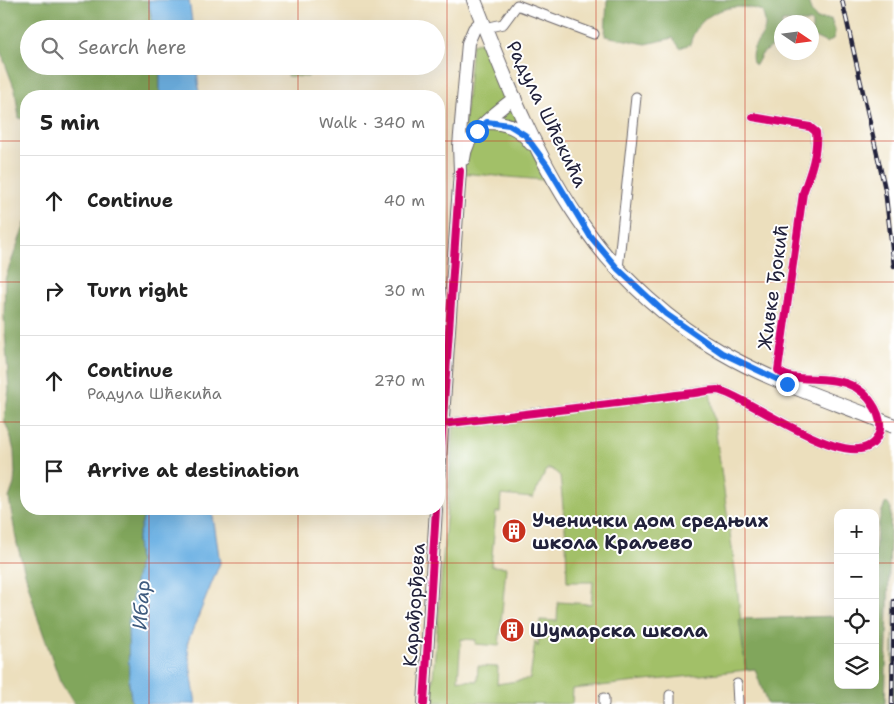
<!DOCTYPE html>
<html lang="en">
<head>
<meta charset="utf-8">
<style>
  :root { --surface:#fff; --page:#f2f2f2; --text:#222; --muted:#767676; --line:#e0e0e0 }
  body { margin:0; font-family:"Shantell Sans",sans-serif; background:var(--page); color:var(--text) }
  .controls { position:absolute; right:15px; bottom:15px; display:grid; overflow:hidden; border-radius:10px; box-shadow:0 5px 20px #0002 }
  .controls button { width:45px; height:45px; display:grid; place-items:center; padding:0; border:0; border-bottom:1px solid var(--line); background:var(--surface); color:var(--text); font:25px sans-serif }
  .compass { position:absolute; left:774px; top:15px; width:45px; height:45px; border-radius:50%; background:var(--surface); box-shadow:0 5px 20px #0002; rotate:103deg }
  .stop { position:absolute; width:15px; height:15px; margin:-11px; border:4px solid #1a73e8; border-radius:50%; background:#fff }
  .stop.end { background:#1a73e8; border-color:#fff; box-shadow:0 1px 5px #0008 }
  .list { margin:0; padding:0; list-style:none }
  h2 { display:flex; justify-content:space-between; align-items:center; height:65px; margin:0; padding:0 20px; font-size:21px }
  h2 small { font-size:16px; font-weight:400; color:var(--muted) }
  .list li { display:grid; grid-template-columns:32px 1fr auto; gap:15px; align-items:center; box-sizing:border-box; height:90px; padding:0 20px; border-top:1px solid var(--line) }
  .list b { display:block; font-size:19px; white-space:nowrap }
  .list p { margin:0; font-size:16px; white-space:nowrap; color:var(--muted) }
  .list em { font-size:16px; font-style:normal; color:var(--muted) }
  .icon { flex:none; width:28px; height:28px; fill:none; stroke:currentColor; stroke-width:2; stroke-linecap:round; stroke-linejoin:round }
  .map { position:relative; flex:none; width:894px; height:704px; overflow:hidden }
  .search { position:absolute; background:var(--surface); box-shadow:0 5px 20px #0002; left:20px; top:20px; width:425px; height:55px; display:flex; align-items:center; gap:12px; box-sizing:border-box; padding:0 18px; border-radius:28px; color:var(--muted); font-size:19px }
  .panel { position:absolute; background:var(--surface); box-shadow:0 5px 20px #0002; left:20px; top:90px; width:425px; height:425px; border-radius:20px }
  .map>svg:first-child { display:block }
</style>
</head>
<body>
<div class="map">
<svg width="894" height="704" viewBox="0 0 894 704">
  <rect width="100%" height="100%" fill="#fff"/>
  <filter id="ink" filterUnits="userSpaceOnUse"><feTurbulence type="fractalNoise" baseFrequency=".02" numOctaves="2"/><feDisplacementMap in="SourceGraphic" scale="10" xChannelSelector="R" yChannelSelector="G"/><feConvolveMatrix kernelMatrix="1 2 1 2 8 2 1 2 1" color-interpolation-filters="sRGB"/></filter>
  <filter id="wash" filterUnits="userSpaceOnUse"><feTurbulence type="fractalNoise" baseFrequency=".0096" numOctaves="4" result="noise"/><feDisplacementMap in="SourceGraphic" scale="20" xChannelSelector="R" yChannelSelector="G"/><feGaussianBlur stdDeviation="1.12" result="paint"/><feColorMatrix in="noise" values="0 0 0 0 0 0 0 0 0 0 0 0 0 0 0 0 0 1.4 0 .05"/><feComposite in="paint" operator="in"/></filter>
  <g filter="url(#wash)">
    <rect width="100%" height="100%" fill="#ecdfbd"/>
    <path fill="#a2c067" stroke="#627151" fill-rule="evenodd" d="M479,42L485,43L556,181L460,173L472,44Z
      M288,66H309L308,77L287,76Z
      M710,391L736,576L746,670L573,689L572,704L431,702L454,424ZM547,469H552L560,476L566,539L567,582H593L591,604L558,602L557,621L540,620L538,647L535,641L530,679L497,684L498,667L478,666L477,681L458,680L461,639L476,640L475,644L499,646L506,567L491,566L496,512H500L501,495L533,498Z
      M894,601V704H892Z"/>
    <path fill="#81a65c" stroke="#52644c" d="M0,0H148L154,29H29V66H160V96H26V120L19,118L15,90L0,50Z
      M607,0H808L811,11L817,19H831L835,32L834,38L827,43L812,36V22H782L781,39L762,54L756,65L753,63C747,39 774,40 762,11C732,0 698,12 690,44L680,48L673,38L646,44L605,36Z
      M26,221V509H146L137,540L139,561L129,684L132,704H74L60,681L37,616L17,544L9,498L14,484L15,473L14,451L10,434L4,420L9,390L4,316L5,279Z
      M886,502L891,508L885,704H767L755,669L746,670L739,619L838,616V685H875C875,643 867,535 886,502Z"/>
    <path fill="#6eb2e4" stroke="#486a90" d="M148,0H189L193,29H154Z
      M160,66H197L199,96H160Z
      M146,509H212L220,563L187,644L196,704H132L129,684L128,624L139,561L137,540Z"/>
  </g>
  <g filter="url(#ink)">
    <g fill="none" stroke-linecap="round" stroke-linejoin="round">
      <defs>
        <path id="street" d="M485,28L503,24L517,5L594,34
          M618,269L636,97
          M442,424C509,416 575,408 642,400C659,397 677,395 694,393C701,392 710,390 717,390C745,393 862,486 879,433C882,426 879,415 875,408C850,362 796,390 778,370L803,193C810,174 818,153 816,132L810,127L753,117
          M737,684L738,704
          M670,695V704
          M604,698V704"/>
        <path id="secondary" d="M464,159C466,132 496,113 515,97
          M439,475L460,171L459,146L468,43L474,29L482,21
          M424,704L436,509"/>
        <path id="primary" d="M474,0C505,79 537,162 587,231C619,277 673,325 721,352C767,379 818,396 867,415
          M487,122C505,122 520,127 531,143"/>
      </defs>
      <use href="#street" stroke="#696468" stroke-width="11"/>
      <use href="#secondary" stroke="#696468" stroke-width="14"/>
      <use href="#primary" stroke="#696468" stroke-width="16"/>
      <use href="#street" stroke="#fff" stroke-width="9"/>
      <use href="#secondary" stroke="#fff" stroke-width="12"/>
      <use href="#primary" stroke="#fff" stroke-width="14"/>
      <defs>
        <path id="rail" d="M842,0L885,189L894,266
          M892,704L894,601"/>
      </defs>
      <use href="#rail" stroke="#22223b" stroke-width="4.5"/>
      <use href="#rail" stroke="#fff" stroke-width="2.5" stroke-dasharray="8" stroke-linecap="butt"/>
      <defs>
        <path id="primary-bridge" d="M867,415L894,426"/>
      </defs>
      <use href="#primary-bridge" stroke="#696468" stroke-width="16" stroke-linecap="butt"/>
      <use href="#primary-bridge" stroke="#fff" stroke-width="14"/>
      <defs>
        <path id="cycleway" d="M442,424C509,416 575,408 642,400C659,397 677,395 694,393C701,392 710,390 717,390C745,393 862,486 879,433C882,426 879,415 875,408C850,362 796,390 778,370L803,193C810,174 818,153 816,132L810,127L753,117
          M439,475L460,171
          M424,704L436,509"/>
      </defs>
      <use href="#cycleway" stroke="#fff" stroke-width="11"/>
      <use href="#cycleway" stroke="#d6006c" stroke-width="8"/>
    </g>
  </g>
  <g fill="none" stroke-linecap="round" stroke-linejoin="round" filter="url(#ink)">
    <path stroke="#1a73e8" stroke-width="6" d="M477,131L487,122L509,125L525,135L547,165L590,236L618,269L666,314L722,353L787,384"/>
  </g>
  <path fill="none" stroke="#c8321e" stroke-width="1" stroke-opacity="0.55" d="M149,0V29M298,0V29M447,0V704M596,0V704M745,0V704M149,66V96M298,66V96M0,141H26M439,141H894M0,282H26M439,282H894M0,422H26M439,422H894M149,509V704M298,509V704M0,563H838M875,563H894"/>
  <defs>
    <symbol id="building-disc" viewBox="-11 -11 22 22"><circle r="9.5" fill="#c8321e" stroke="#fff"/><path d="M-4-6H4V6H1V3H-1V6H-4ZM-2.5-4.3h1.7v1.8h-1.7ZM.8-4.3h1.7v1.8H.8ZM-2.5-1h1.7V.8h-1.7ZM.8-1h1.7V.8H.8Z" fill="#fff"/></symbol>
  </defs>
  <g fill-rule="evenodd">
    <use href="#building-disc" x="500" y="517" width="28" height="28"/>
    <use href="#building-disc" x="498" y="616" width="28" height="28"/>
  </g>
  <g text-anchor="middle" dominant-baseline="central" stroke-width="4" stroke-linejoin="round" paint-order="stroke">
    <g font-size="19" fill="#22223b" stroke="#fff">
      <text transform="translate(547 114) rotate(64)">Радула Шћекића</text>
      <text transform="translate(773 287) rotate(-82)">Живке Ђокић</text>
      <text transform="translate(414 605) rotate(-86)">Карађорђева</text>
    </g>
    <g font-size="19" font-weight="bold" fill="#22223b" stroke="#fff" text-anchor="start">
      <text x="532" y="520">Ученички дом средњих<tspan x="532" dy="22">школа Краљево</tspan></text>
      <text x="530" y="630">Шумарска школа</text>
    </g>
    <g font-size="20" font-style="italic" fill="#405c7f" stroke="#fff">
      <text transform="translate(141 605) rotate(-86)">Ибар</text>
    </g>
  </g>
</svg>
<div class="controls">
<button>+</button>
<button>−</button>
<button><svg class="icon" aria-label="locate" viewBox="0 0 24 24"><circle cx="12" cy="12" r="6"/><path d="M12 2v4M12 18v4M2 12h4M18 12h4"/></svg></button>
<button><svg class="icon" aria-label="layers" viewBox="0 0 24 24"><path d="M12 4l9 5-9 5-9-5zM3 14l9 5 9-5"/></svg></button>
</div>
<svg class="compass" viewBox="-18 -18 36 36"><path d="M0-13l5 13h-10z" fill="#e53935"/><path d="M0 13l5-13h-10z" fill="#767676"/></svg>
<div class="stop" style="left:477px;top:131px"></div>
<div class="stop end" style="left:787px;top:384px"></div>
<div class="search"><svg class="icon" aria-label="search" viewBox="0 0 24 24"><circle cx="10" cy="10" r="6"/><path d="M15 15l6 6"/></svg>Search here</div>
<section class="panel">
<h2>5 min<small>Walk · 340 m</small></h2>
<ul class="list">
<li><svg class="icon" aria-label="ahead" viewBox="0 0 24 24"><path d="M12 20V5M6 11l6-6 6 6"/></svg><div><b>Continue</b></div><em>40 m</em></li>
<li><svg class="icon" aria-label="right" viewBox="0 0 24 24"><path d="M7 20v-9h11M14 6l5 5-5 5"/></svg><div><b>Turn right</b></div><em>30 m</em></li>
<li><svg class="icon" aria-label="ahead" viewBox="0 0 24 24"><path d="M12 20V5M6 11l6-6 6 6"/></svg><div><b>Continue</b><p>Радула Шћекића</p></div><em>270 m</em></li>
<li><svg class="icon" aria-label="arrive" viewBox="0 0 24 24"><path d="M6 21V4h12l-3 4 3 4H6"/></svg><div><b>Arrive at destination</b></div></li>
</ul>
</section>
</div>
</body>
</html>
